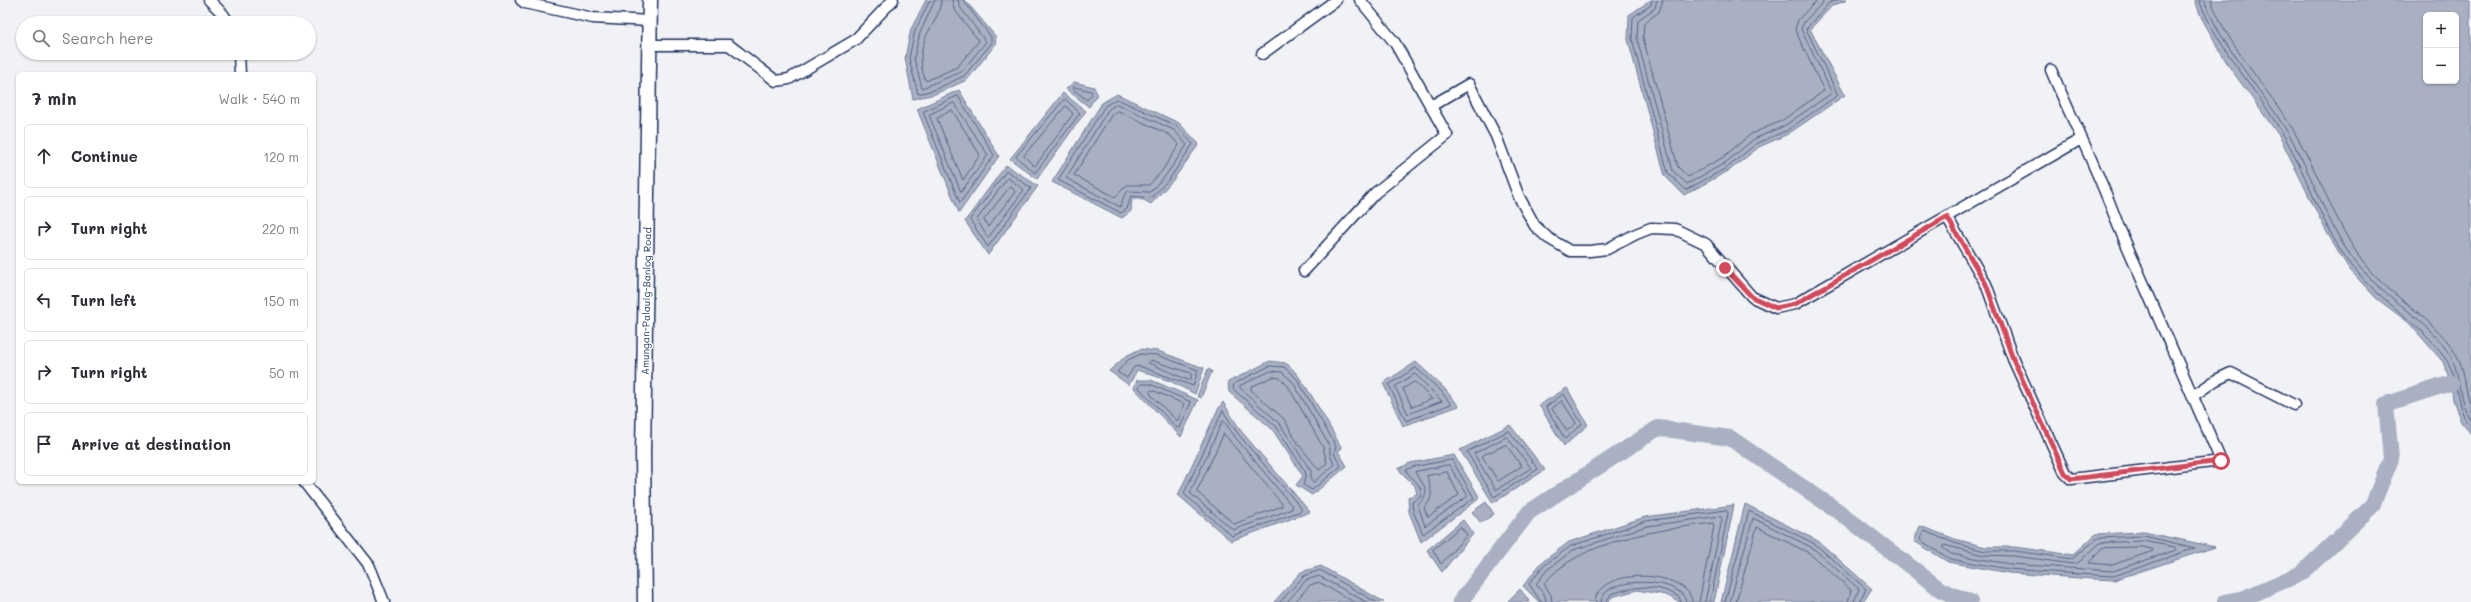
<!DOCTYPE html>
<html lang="en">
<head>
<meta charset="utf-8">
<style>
  :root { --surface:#fff; --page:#f2f2f3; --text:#2b2b33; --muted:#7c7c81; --line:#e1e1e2 }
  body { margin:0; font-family:Mali,sans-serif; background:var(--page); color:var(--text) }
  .controls { position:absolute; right:12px; top:12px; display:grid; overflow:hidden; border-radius:6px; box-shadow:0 1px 3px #0004 }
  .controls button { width:36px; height:36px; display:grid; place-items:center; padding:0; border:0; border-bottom:1px solid var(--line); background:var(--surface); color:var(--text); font:20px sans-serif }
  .stop { position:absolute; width:12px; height:12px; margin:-9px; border:3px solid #d1495b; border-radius:50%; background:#fff }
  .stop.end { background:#d1495b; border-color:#fff; box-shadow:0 1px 4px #0008 }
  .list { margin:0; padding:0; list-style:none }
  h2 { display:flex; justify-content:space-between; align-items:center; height:52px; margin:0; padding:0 16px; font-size:17px }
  h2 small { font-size:13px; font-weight:400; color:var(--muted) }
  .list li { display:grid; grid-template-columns:26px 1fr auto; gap:12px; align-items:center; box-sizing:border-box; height:64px; margin:0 8px 8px; padding:0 8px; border:1px solid var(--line); border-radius:6px }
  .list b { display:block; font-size:15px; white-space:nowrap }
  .list em { font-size:13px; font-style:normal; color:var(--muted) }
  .icon { flex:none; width:22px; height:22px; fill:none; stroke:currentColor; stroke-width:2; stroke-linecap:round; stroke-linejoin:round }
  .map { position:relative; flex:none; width:2471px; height:602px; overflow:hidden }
  .search { position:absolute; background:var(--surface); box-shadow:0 1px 3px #0004; left:16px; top:16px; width:300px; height:44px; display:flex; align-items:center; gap:10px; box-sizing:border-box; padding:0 14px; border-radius:22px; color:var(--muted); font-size:15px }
  .panel { position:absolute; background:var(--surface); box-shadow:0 1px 3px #0004; left:16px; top:72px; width:300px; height:412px; border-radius:6px }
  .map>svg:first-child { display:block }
</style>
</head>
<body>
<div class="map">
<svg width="2471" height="602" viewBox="0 0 2471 602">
  <rect width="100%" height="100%" fill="#f1f2f5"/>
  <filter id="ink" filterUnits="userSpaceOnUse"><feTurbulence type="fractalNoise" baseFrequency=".025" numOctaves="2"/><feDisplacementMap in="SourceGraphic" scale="8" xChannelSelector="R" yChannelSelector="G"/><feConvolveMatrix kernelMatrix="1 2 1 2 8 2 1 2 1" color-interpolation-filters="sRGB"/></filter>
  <g filter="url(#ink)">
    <path fill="#a8b0c2" stroke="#707c9a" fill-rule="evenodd" d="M926,0H965L996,37L995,45L967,80L935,94L913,99L905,58L911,29Z
      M1651,0H1847L1832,6L1810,29L1845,95L1788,134L1759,147L1730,170L1684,195L1665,176L1628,40L1629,15Z
      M2195,0H2471V434L2461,422L2453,400L2451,383L2443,362L2409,323L2376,298L2349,269L2325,229L2280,137L2228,65L2201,17ZM2426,15H2456V81H2426Z
      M1074,82L1094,87L1097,94L1089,107L1066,89Z
      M959,90L999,156L959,213L917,109Z
      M1063,93L1086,111L1037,179L1010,159Z
      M1117,94L1179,123L1199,144L1173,180L1151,204L1144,200L1132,199L1131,211L1122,218L1052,182L1102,103Z
      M1006,165L1038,186L988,255L965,221Z
      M1140,349L1158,351L1204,368L1195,394L1170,381L1137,370L1129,385L1109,371L1126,356Z
      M1270,361C1274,362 1281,362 1285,363C1299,368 1332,432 1342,448L1338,451L1347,466L1312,495L1296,485L1303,476L1272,429L1229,392L1228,382Z
      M1416,362L1444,388L1459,406L1403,426L1383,383Z
      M1208,369L1212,371L1201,398L1197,396Z
      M1137,380H1151L1198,400L1181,437L1134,388Z
      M1567,388L1588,425L1564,446L1539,405Z
      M1223,402L1241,431L1310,512L1231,541L1178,495L1217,411Z
      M1510,425L1545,470L1493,503L1460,450Z
      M1454,455L1480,498L1421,542L1409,512L1408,497L1417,494L1415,486L1398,469L1410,463Z
      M1486,502L1494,514L1481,523L1472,512Z
      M1745,504L1818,541L1872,589L1862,602H1721Z
      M1734,505L1714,602H1680L1666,595L1637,590L1612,597L1608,602H1539L1523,586L1541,563L1569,542L1645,517Z
      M1463,520L1473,534L1442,572L1427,550Z
      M1920,526L1955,539L1986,547H2015L2073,555L2096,534L2144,532L2215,547L2114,580L2093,579L2009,573L1948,562L1914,541Z
      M1321,566L1384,602H1274L1301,572Z
      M1520,589L1530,602H1509L1508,601Z"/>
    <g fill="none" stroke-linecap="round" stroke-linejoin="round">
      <path stroke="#536386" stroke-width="1" d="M930,0L915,31L909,58L918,94L934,90L964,76L991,44V37L963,0
        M935,0L920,33L914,58L922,88L961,72L986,42L960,7L958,0
        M941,0C940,24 916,36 922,69C923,73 924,78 926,81L957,67L979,41L954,9L952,0
        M1652,0L1651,5L1633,17L1632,39L1668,173L1686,190L1728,167L1757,143L1786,131L1838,95L1806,29L1829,3L1837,0
        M1657,0L1655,8L1638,20L1637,39L1673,171L1687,184L1725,163L1754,139L1784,126L1832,93L1801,29L1804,22L1825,0
        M1663,0L1659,12L1644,23L1643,38L1678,167L1688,177L1722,158L1751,134L1781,121L1824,91L1795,30L1798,20L1817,0
        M2199,0C2219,51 2257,89 2284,136C2309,178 2322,229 2353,267C2381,302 2418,321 2445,358C2461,379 2453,405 2471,428
        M2204,0C2223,50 2261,88 2288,133C2313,175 2326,225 2357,264C2385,299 2428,318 2451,357C2462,377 2457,402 2471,420
        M2211,0C2229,49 2267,86 2293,130C2318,171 2333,218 2360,258C2386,296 2432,314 2456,354C2466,370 2464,389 2471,406
        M1074,87L1091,91L1092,94L1087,100L1074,90Z
        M958,96L994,155L960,203L923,112Z
        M1065,99L1080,113L1035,173L1016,157Z
        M1117,99L1177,126L1193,144L1170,178L1151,198L1131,196L1127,209L1121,213L1058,180L1105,106Z
        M954,103L988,155L961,192L929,115Z
        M1117,104L1174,130L1187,145L1166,175L1150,192L1128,191L1124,196L1120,207L1066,178L1108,110Z
        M1066,106L1073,114L1036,165L1034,166L1024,156Z
        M952,110L980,155L963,180L937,119Z
        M1118,111L1170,135L1179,145L1162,171L1149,185H1127L1115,197L1074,175L1112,114Z
        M1007,171L1031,188L988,247L970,220Z
        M1008,178L1024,190L988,238L977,220Z
        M1011,186L1015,192L988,227L984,220Z
        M1141,354L1157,355L1198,370L1193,386L1139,366L1134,367L1127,378L1117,372L1128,360Z
        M1150,360L1191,373V379L1188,380L1149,363Z
        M1270,366L1284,367L1297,379L1336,446L1334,453L1341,466L1312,490L1303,485L1306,473L1276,426L1233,389L1234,384Z
        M1416,368L1441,391L1451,404L1406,421L1389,385Z
        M1271,371L1282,372L1293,382L1330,447V454L1334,465L1314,482L1311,481V471L1279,423L1240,388V386Z
        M1415,374L1442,401L1408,414L1395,387Z
        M1273,377L1280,378L1288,386L1323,447L1327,463L1319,470L1299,445L1284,419L1251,390V387Z
        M1415,382L1432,399L1412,407L1403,389Z
        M1141,384H1150L1191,402L1180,428H1177L1139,388Z
        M1152,390L1184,404L1178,420H1176L1152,396L1150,392Z
        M1564,394L1582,424L1565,439L1546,407Z
        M1562,401L1576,423L1567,431L1552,409Z
        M1223,411L1238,434L1301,508V511L1232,536L1184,494Z
        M1224,421L1235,437L1292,506V509L1233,530L1190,493L1222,422Z
        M1509,431L1538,469L1494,497L1467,452Z
        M1224,434L1282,504V506L1234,524L1197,492Z
        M1507,437L1531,468L1496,490L1474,454Z
        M1506,445L1522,466L1498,481L1482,456Z
        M1452,460L1474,498L1423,534L1413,511L1412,502L1420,497C1425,485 1410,479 1406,470L1412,467Z
        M1449,465L1468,496L1425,526L1418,505C1434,488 1422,487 1415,472Z
        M1447,472L1459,495L1428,517L1424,508C1435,497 1431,489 1427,476Z
        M1461,527L1467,535L1441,564L1433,550Z
        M1924,531L1954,543L1985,551H2015L2072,559L2098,538L2144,536L2195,548L2114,576L2093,575L2009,569L1950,559L1920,540Z
        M2143,541L2175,547L2176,550L2113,571L2010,564L1951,554L1942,547L1944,545L1984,555L2014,556L2073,564L2079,562L2100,543Z
        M2143,547L2152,549L2153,551L2112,565L2089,563L2102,548Z
        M1280,602L1304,576L1320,570L1376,602
        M1287,602L1306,580L1319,576L1366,602
        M1295,602L1310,585L1319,582L1354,602
        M1541,602L1529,584L1543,566L1571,546L1646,521L1726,510L1728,513L1710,602
        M1546,602L1545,596L1536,584L1547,570L1573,550L1647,526L1720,516L1722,519L1705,602
        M1552,602L1551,595L1544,584C1576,541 1662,529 1713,523L1714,526L1699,602
        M1595,602C1596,566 1690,569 1692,602
        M1601,602C1602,574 1684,577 1686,602
        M1606,602L1611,594C1635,586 1656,583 1679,597L1681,602
        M1725,602L1749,511L1815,544L1866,589L1859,602
        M1730,602L1753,518L1813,548L1859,589L1854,602
        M1736,602L1757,527L1809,553L1851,590L1848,602"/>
      <path stroke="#a8b0c2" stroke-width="16" d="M1460,602L1529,512L1658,428L1730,438L1838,511L1941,590L1970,602
        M2225,602L2242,599L2302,573L2372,506L2391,459L2386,404L2451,383"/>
      <defs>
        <path id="street" d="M209,0L223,14L229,23
          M521,0L525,3L593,18L650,21
          M650,45H729L776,81L789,79L855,40L893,0
          M239,53L240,74
          M1262,54L1336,0
          M1431,106L1469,84L1496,136L1519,197L1535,226L1548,238L1570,251H1590L1607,249L1636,234L1651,228L1675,229L1706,244L1752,297L1776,308L1795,304L2081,139
          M1947,217L1986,284L2013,359L2065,473L2071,479L2221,461L2118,225C2099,172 2073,122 2051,70
          M1304,271L1375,193L1447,135L1395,43L1360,0
          M2193,396L2216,380L2231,373L2294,405
          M304,482L369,565L384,602"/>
        <path id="secondary" d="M645,602L643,455L650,0"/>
      </defs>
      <use href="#street" stroke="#1b2f5e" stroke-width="13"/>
      <use href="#secondary" stroke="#1b2f5e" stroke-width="17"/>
      <use href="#street" stroke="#fff" stroke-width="10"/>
      <use href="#secondary" stroke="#fff" stroke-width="14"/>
    </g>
  </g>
  <g fill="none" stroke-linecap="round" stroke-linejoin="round" filter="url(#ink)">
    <path stroke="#d1495b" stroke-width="5" d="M1725,268L1752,297L1776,308L1795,304L1947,217L1986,284L2013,359L2065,473L2071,479L2221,461"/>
  </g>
  <g text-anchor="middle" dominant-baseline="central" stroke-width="3" stroke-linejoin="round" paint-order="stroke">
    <g font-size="10" fill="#1b2f5e" stroke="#fff">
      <text transform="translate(646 301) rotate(-89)">Amungan-Palauig-Banlog Road</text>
    </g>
  </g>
</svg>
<div class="controls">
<button>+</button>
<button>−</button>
</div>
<div class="stop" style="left:2221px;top:461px"></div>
<div class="stop end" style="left:1725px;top:268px"></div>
<div class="search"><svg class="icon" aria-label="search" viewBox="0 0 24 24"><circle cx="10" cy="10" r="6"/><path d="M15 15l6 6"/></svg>Search here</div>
<section class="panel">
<h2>7 min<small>Walk · 540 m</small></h2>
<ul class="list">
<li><svg class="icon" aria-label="ahead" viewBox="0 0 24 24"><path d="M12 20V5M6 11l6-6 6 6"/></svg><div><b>Continue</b></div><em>120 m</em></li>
<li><svg class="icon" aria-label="right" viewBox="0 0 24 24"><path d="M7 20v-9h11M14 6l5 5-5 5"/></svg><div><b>Turn right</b></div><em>220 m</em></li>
<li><svg class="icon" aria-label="left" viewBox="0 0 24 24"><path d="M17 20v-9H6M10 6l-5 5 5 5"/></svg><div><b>Turn left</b></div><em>150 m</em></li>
<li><svg class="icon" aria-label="right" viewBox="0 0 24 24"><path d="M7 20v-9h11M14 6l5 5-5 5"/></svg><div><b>Turn right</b></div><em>50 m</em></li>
<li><svg class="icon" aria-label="arrive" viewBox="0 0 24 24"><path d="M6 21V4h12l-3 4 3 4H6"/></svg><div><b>Arrive at destination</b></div></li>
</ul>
</section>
</div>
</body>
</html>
